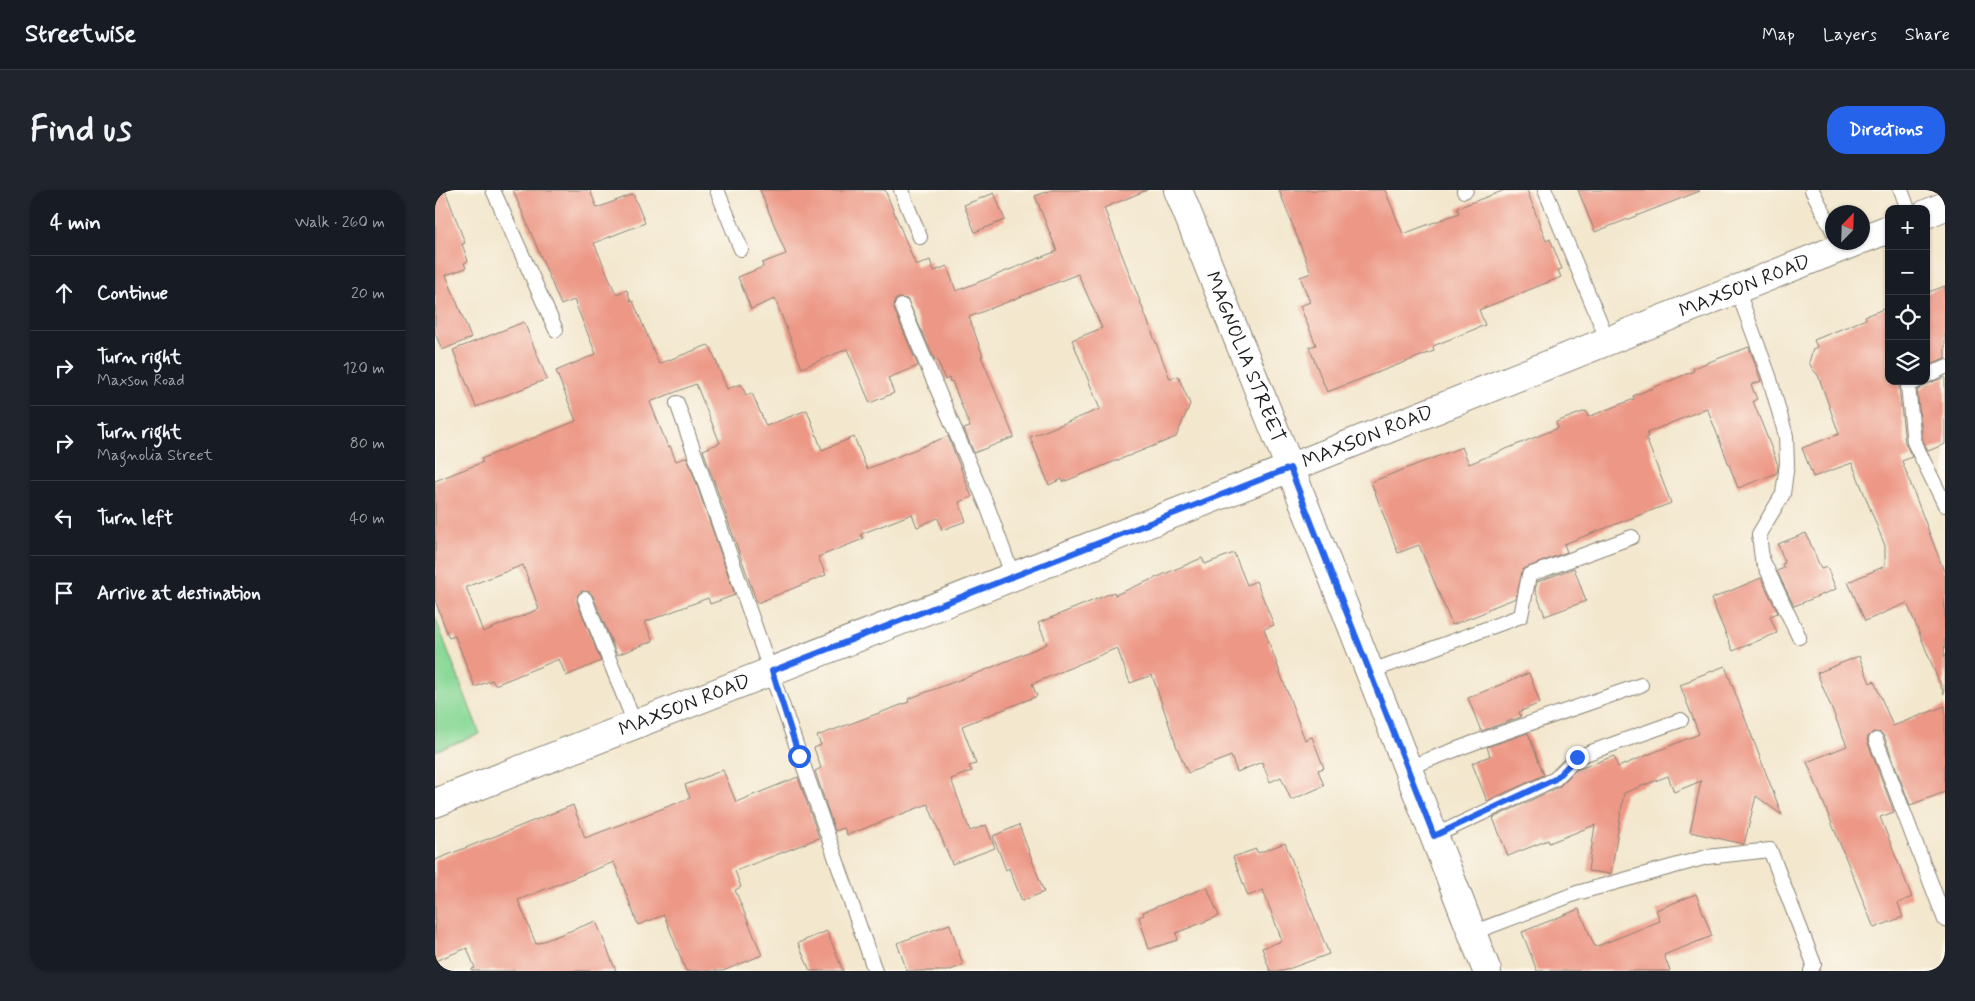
<!DOCTYPE html>
<html lang="en">
<head>
<meta charset="utf-8">
<style>
  :root { --surface:#171b24; --page:#20242c; --text:#f1f3f6; --muted:#9ea1a6; --line:#363941; --accent:#2563eb }
  body { margin:0; font-family:Mynerve,sans-serif; background:var(--page); color:var(--text) }
  .controls { position:absolute; right:15px; top:15px; display:grid; overflow:hidden; border-radius:10px; box-shadow:0 1px 4px #0004 }
  .controls button { width:45px; height:45px; display:grid; place-items:center; padding:0; border:0; border-bottom:1px solid var(--line); background:var(--surface); color:var(--text); font:25px sans-serif }
  .compass { position:absolute; left:1390px; top:15px; width:45px; height:45px; border-radius:50%; background:var(--surface); box-shadow:0 1px 4px #0004; rotate:23deg }
  .stop { position:absolute; width:15px; height:15px; margin:-11px; border:4px solid #2563eb; border-radius:50%; background:#fff }
  .stop.end { background:#2563eb; border-color:#fff; box-shadow:0 1px 5px #0008 }
  .list { margin:0; padding:0; list-style:none }
  h2 { display:flex; justify-content:space-between; align-items:center; height:65px; margin:0; padding:0 20px; font-size:21px }
  h2 small { font-size:16px; font-weight:400; color:var(--muted) }
  .list li { display:grid; grid-template-columns:32px 1fr auto; gap:15px; align-items:center; box-sizing:border-box; height:75px; padding:0 20px; border-top:1px solid var(--line) }
  .list b { display:block; font-size:19px; white-space:nowrap }
  .list p { margin:0; font-size:16px; white-space:nowrap; color:var(--muted) }
  .list em { font-size:16px; font-style:normal; color:var(--muted) }
  .icon { flex:none; width:28px; height:28px; fill:none; stroke:currentColor; stroke-width:2; stroke-linecap:round; stroke-linejoin:round }
  .map { position:relative; flex:none; width:1510px; height:781px; overflow:hidden; border-radius:20px }
  header { display:flex; align-items:center; gap:30px; box-sizing:border-box; height:70px; padding:0 25px; background:var(--surface); border-bottom:1px solid var(--line) }
  header strong { font-size:24px }
  nav { display:flex; gap:28px; margin-inline-start:auto; font-size:18px }
  .intro { display:flex; align-items:center; justify-content:space-between; box-sizing:border-box; height:120px; padding:0 30px }
  h1 { margin:0; font-size:35px }
  .button { padding:12px 22px; border-radius:20px; background:var(--accent); color:#fff; font-size:18px; font-weight:700 }
  main { display:flex; gap:30px; padding:0 30px }
  aside { flex:1; background:var(--surface); border-radius:20px; box-shadow:0 1px 4px #0004 }
  .map>svg:first-child { display:block }
</style>
</head>
<body>
<header>
<strong>Streetwise</strong>
<nav><a>Map</a><a>Layers</a><a>Share</a></nav>
</header>
<div class="intro"><h1>Find us</h1><a class="button">Directions</a></div>
<main>
<aside>
<h2>4 min<small>Walk · 260 m</small></h2>
<ul class="list">
<li><svg class="icon" aria-label="ahead" viewBox="0 0 24 24"><path d="M12 20V5M6 11l6-6 6 6"/></svg><div><b>Continue</b></div><em>20 m</em></li>
<li><svg class="icon" aria-label="right" viewBox="0 0 24 24"><path d="M7 20v-9h11M14 6l5 5-5 5"/></svg><div><b>Turn right</b><p>Maxson Road</p></div><em>120 m</em></li>
<li><svg class="icon" aria-label="right" viewBox="0 0 24 24"><path d="M7 20v-9h11M14 6l5 5-5 5"/></svg><div><b>Turn right</b><p>Magnolia Street</p></div><em>80 m</em></li>
<li><svg class="icon" aria-label="left" viewBox="0 0 24 24"><path d="M17 20v-9H6M10 6l-5 5 5 5"/></svg><div><b>Turn left</b></div><em>40 m</em></li>
<li><svg class="icon" aria-label="arrive" viewBox="0 0 24 24"><path d="M6 21V4h12l-3 4 3 4H6"/></svg><div><b>Arrive at destination</b></div></li>
</ul>
</aside>
<div class="map">
<svg width="1510" height="781" viewBox="0 0 1510 781">
  <rect width="100%" height="100%" fill="#fbf7ec"/>
  <filter id="ink" filterUnits="userSpaceOnUse"><feTurbulence type="fractalNoise" baseFrequency=".02" numOctaves="2"/><feDisplacementMap in="SourceGraphic" scale="10" xChannelSelector="R" yChannelSelector="G"/><feConvolveMatrix kernelMatrix="1 2 1 2 8 2 1 2 1" color-interpolation-filters="sRGB"/></filter>
  <filter id="wash" filterUnits="userSpaceOnUse"><feTurbulence type="fractalNoise" baseFrequency=".0096" numOctaves="4" result="noise"/><feDisplacementMap in="SourceGraphic" scale="20" xChannelSelector="R" yChannelSelector="G"/><feGaussianBlur stdDeviation="1.12" result="paint"/><feColorMatrix in="noise" values="0 0 0 0 0 0 0 0 0 0 0 0 0 0 0 0 0 1.4 0 .05"/><feComposite in="paint" operator="in"/></filter>
  <g filter="url(#wash)">
    <rect width="100%" height="100%" fill="#f3e7ce"/>
    <path fill="#8ad998" stroke="#537a5a" d="M0,427L45,544L0,561Z"/>
    <g id="blocks">
      <path fill="#ed9886" fill-rule="evenodd" d="M0,0H10L30,53L27,54L33,71L29,73L31,78L11,85L36,148L7,160L0,143Z
        M78,0H155L162,18L198,4L210,33L159,53L181,104L192,100L196,112L198,111L224,174L273,155L276,158L292,199L306,194L311,205L317,203L331,236L372,220L387,260L419,247L432,279L513,246L537,307L524,312L531,331L507,340L503,328L482,337L477,324L426,344L428,349L383,367L391,385L322,413L268,260L285,253L261,194L215,212L233,257L235,256L241,271L252,267L300,405L275,414L273,408L210,432L218,451L182,465L158,406L155,402L147,401L143,404L142,412L166,471L131,486L124,469L60,495L57,490L40,497L20,446L14,448L0,410V291L48,272L46,269L141,231L121,181L161,164L139,110L126,115ZM88,375L104,419L48,442L31,397Z
        M325,0H450L481,76L495,70L499,81L512,76L521,101L622,61L600,6L617,0H712L669,18L735,189L743,186L755,214L741,247L628,292L627,289L614,295L595,247L665,219L637,150L667,138L643,84L534,127L548,166H546L579,247L539,263L529,239L535,237L517,191L515,192L514,188L510,190L502,169L500,170L472,109L464,108L460,110L459,119L483,176L453,188L459,203L435,213L412,159L367,178L340,109L316,119L303,87L328,77L327,73L351,64Z
        M844,0H950L968,44L1024,23L1022,18L1070,0H1092L1111,51L1115,49L1127,79L1123,80L1126,87L1044,120L1050,135L998,156L999,161L892,202L874,157L881,155L865,116L875,112L865,87L876,83Z
        M1143,0H1264L1265,1L1160,42Z
        M559,3L570,30L540,42L529,15Z
        M1510,96V168L1491,176V103Z
        M1454,117V191H1466L1464,197L1470,253L1477,267L1467,271L1510,384L1509,504L1472,413L1430,431L1413,392L1450,376V356L1417,273L1378,287L1367,258L1404,244L1383,185L1378,180L1374,172L1378,159L1382,157L1379,150L1431,129L1430,126Z
        M89,132L112,189L41,217L18,160Z
        M1314,157L1326,191L1316,195L1322,209L1318,211L1343,275L1342,283L1303,298L1272,218L1212,243L1213,247L1211,248L1236,313L1129,354L1132,362L1088,379L1081,408L1053,419V421L1017,435L984,355L963,363L936,292L1027,257L1034,274L1123,238L1121,232L1151,221L1153,227L1199,209L1198,206L1259,181L1258,178Z
        M1510,187V254L1493,261L1488,250L1482,201L1490,195Z
        M1371,343L1386,379L1392,377L1401,399L1359,416L1342,381L1349,378L1347,374L1350,373L1343,354Z
        M799,363L812,395L821,391L839,435L829,439L870,550L877,547L889,578L883,580L889,596L856,610L846,587L835,592L827,572L802,582L796,566L753,583L742,558L717,485L695,493L682,458L597,494L602,506L527,536L541,574L534,576L537,581L516,589L535,641L551,635L560,658L517,674L493,614L412,645L409,638L400,641L380,581L386,578L379,558L386,555L382,546L474,512L473,509L548,481L612,454L603,433L679,402L680,405L767,368L770,374Z
        M1139,378L1151,411L1110,426L1100,400L1102,392Z
        M1326,388L1343,423L1335,426L1342,443L1298,461L1276,409Z
        M1424,466L1435,493L1439,491L1458,536L1510,516V602L1475,615L1449,546L1446,543L1438,542L1432,548L1433,553L1459,622L1445,627L1477,707L1463,713L1468,727L1439,738L1372,572L1412,556L1382,483Z
        M1290,476L1347,625L1321,606L1309,654L1255,642L1266,591L1239,602L1233,586L1189,603L1176,684L1153,681L1160,635L1114,653L1113,650L1073,666L1058,628L1124,597L1141,580L1179,566L1183,577L1264,544L1245,495L1256,491V489Z
        M1094,483L1105,513L1084,522L1086,527L1046,541L1033,508Z
        M1093,543L1109,585L1052,611L1037,573L1055,566L1052,557Z
        M288,580L301,612L363,587L384,648L300,681L306,697L300,700L327,765L288,781H251L229,725L203,735L179,672L83,710L101,754L161,731L181,781H37V779L40,778L32,758L0,771V670L138,615L150,648L255,608L250,595Z
        M584,635L609,702L587,711L574,678L571,680L558,646Z
        M850,653L894,764L848,781H835L827,758L847,751L828,700L813,706L798,667L821,659L823,663Z
        M772,697L784,726L741,743L743,750L714,759L704,727L709,725L708,722Z
        M1261,704L1277,746L1229,765L1235,781H1102L1087,742L1144,719L1160,757L1225,731L1221,720Z
        M515,734L528,775L513,781H472L462,753Z
        M392,741L408,781H375L363,753Z"/>
    </g>
  </g>
  <g filter="url(#ink)">
    <use href="#blocks" fill-opacity="0" stroke="#888275" stroke-width="1"/>
    <g fill="none" stroke-linecap="round" stroke-linejoin="round">
      <defs>
        <path id="service" d="M58,0L121,140
          M282,0L306,59
          M466,0L485,47
          M1110,0L1173,151
          M1377,0L1398,41
          M1466,0L1473,19
          M1029,1L1031,0
          M1302,99L1334,186L1351,246L1352,274L1348,304L1324,344L1327,369L1364,447
          M467,116L553,318L578,387
          M1491,186L1510,177
          M1482,191L1473,196L1479,252L1510,315
          M242,213L440,781
          M150,409L200,534
          M934,482L1086,426L1094,385L1197,347
          M1441,550L1510,730
          M972,578L1038,553L1206,495
          M999,646L1120,589L1142,567L1246,530
          M1037,743L1142,703L1272,667L1335,660L1379,774L1376,781"/>
        <g id="minor">
          <path d="M1491,24L1510,16"/>
          <path d="M1428,49L1454,39"/>
          <path id="s1" d="M0,613L855,278L1420,52"/>
        </g>
        <g id="tertiary">
          <path id="s2" d="M743,0L855,278L1052,781"/>
        </g>
      </defs>
      <use href="#service" stroke="#888275" stroke-width="16"/>
      <use href="#minor" stroke="#888275" stroke-width="30"/>
      <use href="#tertiary" stroke="#888275" stroke-width="30"/>
      <use href="#service" stroke="#fff" stroke-width="14"/>
      <use href="#minor" stroke="#fff" stroke-width="28"/>
      <use href="#tertiary" stroke="#fff" stroke-width="28"/>
    </g>
  </g>
  <g fill="none" stroke-linecap="round" stroke-linejoin="round" filter="url(#ink)">
    <path stroke="#2563eb" stroke-width="6" d="M364,566L337,481L855,278L999,646L1120,589L1142,567"/>
  </g>
  <g text-anchor="middle" dominant-baseline="central" stroke-width="4" stroke-linejoin="round" paint-order="stroke">
    <g font-size="20" fill="#1c1c1c" stroke="#fbf7ec">
      <text stroke="none"><textPath href="#s1" startOffset="1408">MAXSON ROAD</textPath></text>
      <text stroke="none"><textPath href="#s2" startOffset="180">MAGNOLIA STREET</textPath></text>
      <text stroke="none"><textPath href="#s1" startOffset="1002">MAXSON ROAD</textPath></text>
      <text stroke="none"><textPath href="#s1" startOffset="268">MAXSON ROAD</textPath></text>
    </g>
  </g>
</svg>
<div class="controls">
<button>+</button>
<button>−</button>
<button><svg class="icon" aria-label="locate" viewBox="0 0 24 24"><circle cx="12" cy="12" r="6"/><path d="M12 2v4M12 18v4M2 12h4M18 12h4"/></svg></button>
<button><svg class="icon" aria-label="layers" viewBox="0 0 24 24"><path d="M12 4l9 5-9 5-9-5zM3 14l9 5 9-5"/></svg></button>
</div>
<svg class="compass" viewBox="-18 -18 36 36"><path d="M0-13l5 13h-10z" fill="#e53935"/><path d="M0 13l5-13h-10z" fill="#9ea1a6"/></svg>
<div class="stop" style="left:364px;top:566px"></div>
<div class="stop end" style="left:1142px;top:567px"></div>
</div>
</main>
</body>
</html>
